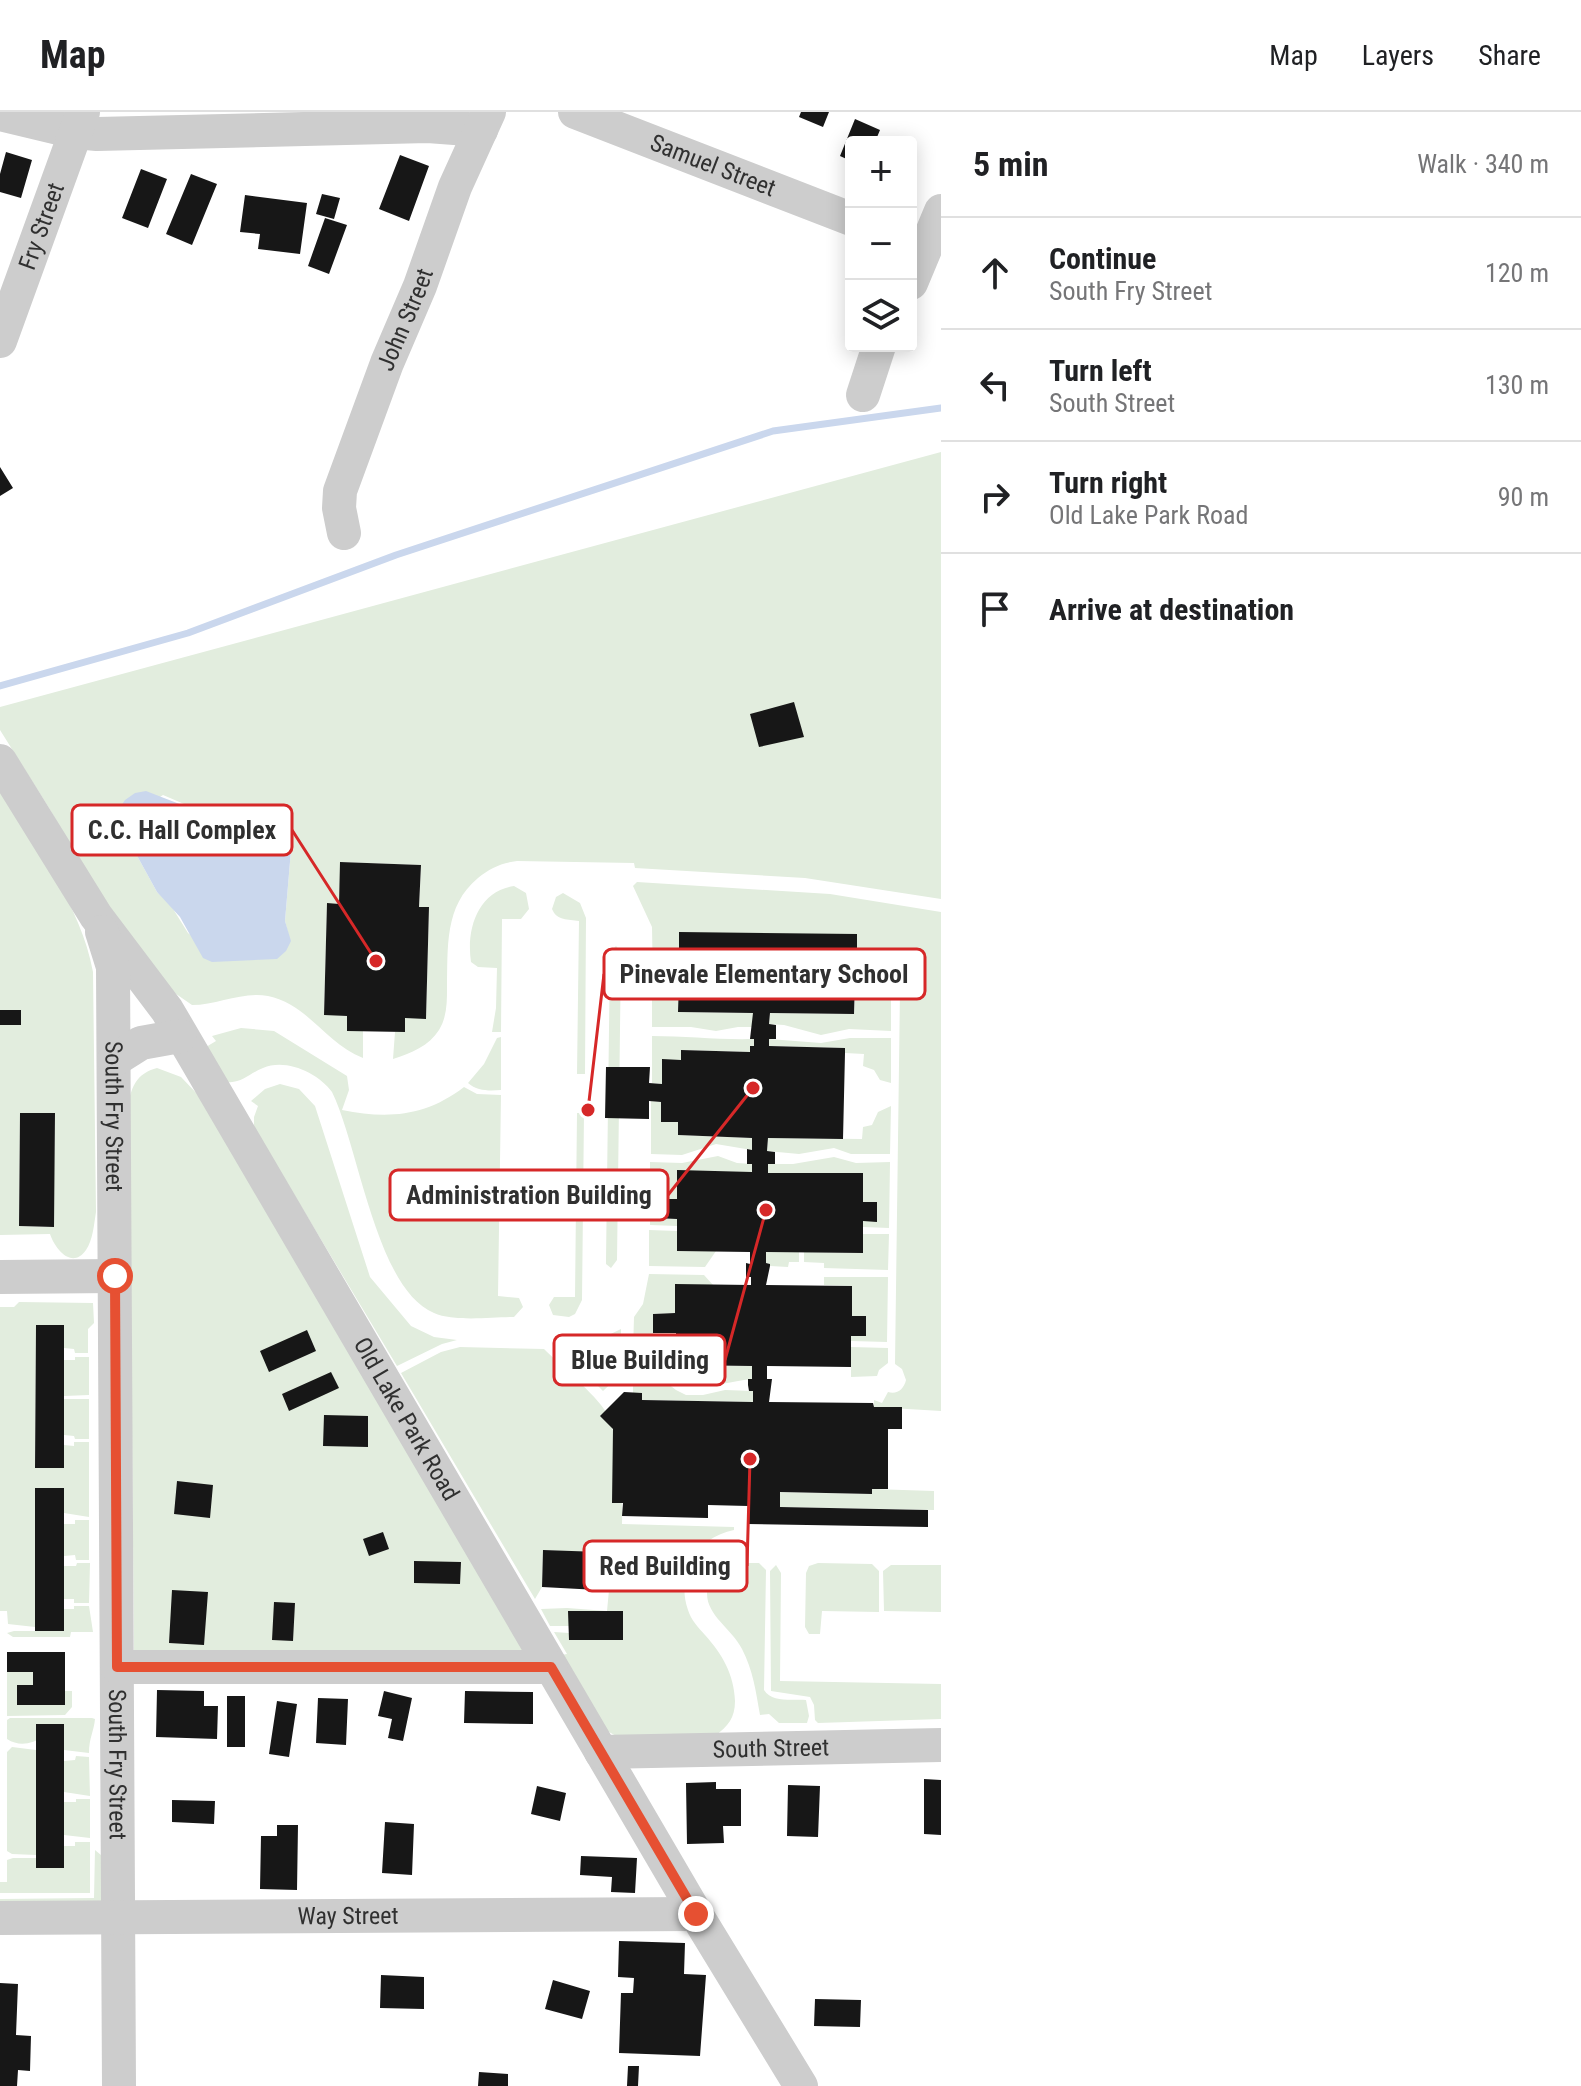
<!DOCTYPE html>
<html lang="en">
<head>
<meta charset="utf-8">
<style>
  :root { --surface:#fff; --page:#f2f2f2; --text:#202124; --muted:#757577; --line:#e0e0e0 }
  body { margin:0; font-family:"Roboto Condensed",sans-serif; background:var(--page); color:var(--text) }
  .controls { position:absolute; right:24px; top:24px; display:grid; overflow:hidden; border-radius:8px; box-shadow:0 4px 20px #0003 }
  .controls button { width:72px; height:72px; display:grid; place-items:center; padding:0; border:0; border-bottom:2px solid var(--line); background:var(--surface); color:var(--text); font:40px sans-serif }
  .stop { position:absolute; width:24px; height:24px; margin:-18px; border:6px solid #e65032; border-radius:50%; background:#fff }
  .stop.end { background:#e65032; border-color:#fff; box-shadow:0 2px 8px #0008 }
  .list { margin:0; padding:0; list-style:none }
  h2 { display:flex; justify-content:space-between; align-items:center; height:104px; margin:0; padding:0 32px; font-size:34px }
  h2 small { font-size:26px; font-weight:400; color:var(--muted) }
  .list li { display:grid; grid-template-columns:52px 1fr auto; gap:24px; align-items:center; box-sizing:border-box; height:112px; padding:0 32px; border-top:2px solid var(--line) }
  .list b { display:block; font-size:30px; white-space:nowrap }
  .list p { margin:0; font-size:26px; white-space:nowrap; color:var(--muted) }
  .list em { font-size:26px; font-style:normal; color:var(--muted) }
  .icon { flex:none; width:44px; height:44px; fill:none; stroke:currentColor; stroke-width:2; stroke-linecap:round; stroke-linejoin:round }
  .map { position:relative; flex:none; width:941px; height:1974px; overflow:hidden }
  header { display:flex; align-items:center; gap:48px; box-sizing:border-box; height:112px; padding:0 40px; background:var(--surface); border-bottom:2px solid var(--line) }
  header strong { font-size:38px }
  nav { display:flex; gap:44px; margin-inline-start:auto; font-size:28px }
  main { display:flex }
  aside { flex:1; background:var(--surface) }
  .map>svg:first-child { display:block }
</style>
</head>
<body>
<header>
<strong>Map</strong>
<nav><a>Map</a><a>Layers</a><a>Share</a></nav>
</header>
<main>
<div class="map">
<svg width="941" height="1974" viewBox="0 0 941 1974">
  <rect width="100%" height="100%" fill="#fff"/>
  <path fill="#e2edde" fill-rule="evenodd" d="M941,340V787L805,766L635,756L634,751L517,749C501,751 490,756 478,766C444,794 448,836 447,876C447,890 447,905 439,918C429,934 411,941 393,947L395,920H404L405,906H426L429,796L419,795L421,753L341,750L339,792H327L324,902L347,904V918L363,919V946C326,932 308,892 268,884C243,879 217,893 192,893L166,875L135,844L49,696L0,618V595ZM163,683L231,712L284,726L291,738L285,809L290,829L243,847L222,848L188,821L170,792L157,780L119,711Z
    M0,680C36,737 81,793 93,860L96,1100C94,1112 93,1128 86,1138C72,1158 55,1137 50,1122L0,1123V913L21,912V898H0ZM20,1001L55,1002L53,1115L19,1114Z
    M637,770L830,782L941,800V1299L874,1295V1288L882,1291L888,1280C897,1283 904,1277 906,1268L902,1257L895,1252L900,878L855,877V870H870L857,851L679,820V849L657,850V867L679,868L678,876L653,875L652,815L633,774Z
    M514,774L526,781L529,797L521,807H502L501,920H492L496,896L497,856L478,855L471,850C466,817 478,779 514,774Z
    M563,781L580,791L586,806L585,962H577L579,809C568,807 557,809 552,797L556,785Z
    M616,834L621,840L617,1148L611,1156L606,1152V1148L610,840Z
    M652,881H678L679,900L753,901V915H738L716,919L691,915H652Z
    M855,883L891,884V919L849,917L821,923L784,913L769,912L770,901L854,902Z
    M241,916L274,919L347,964L349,978L342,998C387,1007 425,1005 464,975L477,982L501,983L498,1184L519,1186L523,1195L514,1205C492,1205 454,1210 434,1201C376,1177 359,1035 332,980C318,961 286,946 263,956C250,961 241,972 227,970L206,935L216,929L212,924Z
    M652,924C686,924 719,928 754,927V934H750V940L681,938V948H662V972L652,971Z
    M501,925V978C489,979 477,979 468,971L484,952L497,926Z
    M850,926H891V971L880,968L874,958L863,954L864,942L845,941L844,936L769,934V927L821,931Z
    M157,956L181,965L202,987L522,1526V1541L134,1539L129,988C133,971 139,961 157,956Z
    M280,972L299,977L315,994L370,1165L411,1214L434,1225L457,1228L442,1232L397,1254L254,1016V1005L258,994L251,989L265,977Z
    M651,989L661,990V1010H678V1023L752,1026V1038L716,1032L682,1043L651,1042Z
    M891,994L890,1042H851L834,1036L799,1042L767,1039L768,1026L862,1027L863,1015L872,1013L878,1000Z
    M577,1001H584L582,1188L575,1202L569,1205L553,1203L549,1193L554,1185H575Z
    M718,1044L737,1051L752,1052V1060L677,1087H654V1106L677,1107V1114L650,1113V1050L682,1051Z
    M834,1045L856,1051L890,1050L889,1116L863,1115V1109H877V1091L863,1090V1061H768V1052H793Z
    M649,1118L677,1119V1139H716L705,1155L649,1154Z
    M863,1122H889L888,1158L824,1156V1151L804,1150V1140L862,1141Z
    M766,1140H799V1150H789L788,1155L770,1154V1152L766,1151Z
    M649,1162L704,1163L713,1173H675V1201L653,1202V1220L676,1221L653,1250L633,1240L634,1205L643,1192Z
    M824,1165H888L887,1230L851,1229V1224L866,1204H852V1174L824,1173Z
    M19,1190L93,1191L94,1211L88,1217V1241H75L74,1237L64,1236V1214H36L35,1356H64V1333L74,1334V1330H89V1405L64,1401L63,1376H36L35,1515L8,1512L7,1499H0V1195H14Z
    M621,1217V1262L603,1279L561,1237L588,1233Z
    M460,1235L544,1237C559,1252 596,1283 606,1300C619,1322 623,1386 622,1412L734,1415V1418C715,1422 699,1432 691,1450C684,1465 682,1481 688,1498C691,1508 698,1515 705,1523C722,1542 734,1562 735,1589C735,1606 728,1614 715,1624L618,1625L609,1620L602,1613L561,1543L567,1542L554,1520L569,1521V1528H623V1499H569V1514H550L541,1497L567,1496L607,1499L609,1478H598L600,1441L543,1438L542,1475L535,1487L401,1261L441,1240Z
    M851,1235L888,1236V1251L879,1258L877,1264L851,1265Z
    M75,1245H89V1283L64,1284V1248H75Z
    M659,1250L675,1253L752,1254V1267C705,1273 698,1284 658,1253Z
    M638,1255H646L676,1278L686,1283H703L725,1278L753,1279V1290L642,1288L641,1281H633V1257Z
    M64,1287H89V1327H75L74,1324L64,1323Z
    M872,1377L934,1379V1398L780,1395V1380L871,1382Z
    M75,1408H89V1448H76L75,1443L64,1444V1412H75Z
    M77,1451H90L89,1491H74V1487H64V1454H76Z
    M728,1451H759L766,1458L764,1578C772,1591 791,1587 806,1588L809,1604L807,1611H779L769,1602L760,1603C756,1580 753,1558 742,1537C730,1513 697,1499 710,1468C714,1460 719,1454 728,1451Z
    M818,1451L872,1452L879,1459V1500L822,1499L820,1522H809L805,1515L806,1461L809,1454Z
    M776,1453L781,1461L780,1569L941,1572V1607L818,1611L815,1608L814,1593L810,1585L771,1579L770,1459Z
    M891,1453H941V1500L884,1499L883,1459Z
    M74,1494H89L93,1520H71L70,1525H13L7,1521L14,1519H63V1497H74Z
    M7,1560H33V1573L17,1574V1593H65V1579H72V1595L65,1603L7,1604Z
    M10,1606H92L95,1607C94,1619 89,1626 89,1641L64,1638V1612C47,1623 27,1640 7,1627V1608Z
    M12,1635L36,1638V1743L12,1742L7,1739V1640Z
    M76,1644L89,1645L90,1684L64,1680V1649L75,1648Z
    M76,1687H90V1726L64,1723V1690H76Z
    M75,1730H90V1781H0V1770H7V1748L13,1746H36L37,1756H64V1734H75Z
    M95,1738L108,1749L103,1789L0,1791V1787L94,1786Z"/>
  <path fill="#cad7ed" d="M146,679L231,712L285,726L291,738L285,809L291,829L286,839L277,847L212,850L203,846L180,805L157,780L119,711V697L125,688L135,681Z"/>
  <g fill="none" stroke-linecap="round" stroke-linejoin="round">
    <path stroke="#cad7ed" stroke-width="7" d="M0,574L188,521L396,443L773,319L941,296"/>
  </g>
  <path fill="#171717" d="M801,0H829L823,15L799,5Z
    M855,7L880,18L875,30H851V49L840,44Z
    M6,40L32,48L21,86L0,80V62Z
    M400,43L429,54L409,109L379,97Z
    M141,57L167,67L148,116L122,106Z
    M191,62L217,72L192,133L166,122Z
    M322,82L340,86L334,107L316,102Z
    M245,83L307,91L300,142L258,137L260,122L240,120Z
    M325,106L347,113L329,162L308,154Z
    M0,355L13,376L0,384Z
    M794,590L804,625L759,635L750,602Z
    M340,750L421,753L419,795H429L426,907L405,906V920L347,919V904L324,903L327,791L339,792Z
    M679,820L857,822V851H870V870H855L854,902L770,901L769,912L776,913V927H769V934L845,936V941L843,1027L768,1026L767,1039L775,1040V1052H768V1061H863V1090H877V1110L863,1109V1141L766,1140V1151L770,1152V1154L766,1173L852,1174V1204H866V1224H851V1255L767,1254V1267H772L769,1290L873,1291L874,1295H902V1317H888V1377H872V1382L780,1380V1395L928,1398V1415L747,1412L748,1394L708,1393V1406L622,1404L623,1391H612L613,1317L600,1304L624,1280L642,1281V1288L753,1290V1279H749L748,1273V1267H752V1254L675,1253L676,1221H653V1202L675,1201V1172L751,1173V1165H746V1151L750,1152V1140L677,1139V1107L654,1106V1087H677V1058L752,1060V1052H747V1037L752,1038V1026L678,1023V1010H661V990L649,989V1007L605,1006L606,955H650L649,971L662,972V947L681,948V938L750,940V934H754V927H750L753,901L678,900L679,868L657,867V849H679Z
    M0,898H21V913H0Z
    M20,1001H55L54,1115L19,1114Z
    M36,1213H64V1356H35Z
    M307,1218L316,1239L269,1260L260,1239Z
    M331,1260L339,1276L289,1299L282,1282Z
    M324,1303L368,1304V1335L323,1334Z
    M177,1369L213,1373L210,1406L174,1402Z
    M35,1376H64V1519H35Z
    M383,1420L389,1437L369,1444L363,1427Z
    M543,1438L600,1440L598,1478L542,1475Z
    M414,1449L461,1450L460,1472L414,1471Z
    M172,1478L208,1480L204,1533L169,1531Z
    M274,1490L295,1491L293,1529L272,1528Z
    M568,1499H623V1528H569Z
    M7,1540H65V1593H17V1573H33V1560H7Z
    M157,1578L204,1579V1594H218L217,1627L156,1625Z
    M384,1579L412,1586L403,1629L388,1626L392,1607L378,1604Z
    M465,1579L533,1580V1612L464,1611Z
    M227,1584H245V1635H227Z
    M318,1586L348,1587L346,1633L316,1631Z
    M277,1589L297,1592L289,1645L269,1642Z
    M36,1612H64V1756H36Z
    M924,1667L941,1668V1723L924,1722Z
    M716,1670V1677H741V1714H723L724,1731L687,1732L686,1671Z
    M788,1673L820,1674L818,1725L787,1724Z
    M537,1674L566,1681L560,1709L531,1702Z
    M172,1688L215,1689L214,1712L172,1710Z
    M385,1710L414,1712L412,1763L382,1761Z
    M277,1713H298L297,1778L260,1777L261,1724H277Z
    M581,1744L637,1746L635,1781L611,1780L612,1765L580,1763Z
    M619,1829L685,1831L684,1862L706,1863L700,1944L619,1941L621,1881H633L634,1866L618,1865Z
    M381,1863L424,1865V1897L380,1896Z
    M553,1868L590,1879L582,1907L545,1897Z
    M0,1871L18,1872L16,1923L31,1924L30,1959L18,1958L17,1974H0Z
    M815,1887L861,1888L860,1915L814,1914Z
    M628,1954H639L638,1974H627Z
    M479,1960L508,1962V1974H478Z"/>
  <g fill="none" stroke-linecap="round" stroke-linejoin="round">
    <g stroke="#cdcdcd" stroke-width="34">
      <path id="s1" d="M575,0L851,107"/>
      <path d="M0,2L75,20L97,22L428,14L481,18"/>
      <path d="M911,171L941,99"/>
      <path id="s2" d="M0,229L83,0"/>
      <path d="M863,283L879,234"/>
      <path id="s3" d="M344,421L339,396L340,379L387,251L420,174L455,75L489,0"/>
      <path id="s4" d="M0,649L96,804L167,898L696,1802L801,1974"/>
      <path id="s5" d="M102,820L113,855L119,1974"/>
      <path d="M114,948L141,931L180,924"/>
      <path d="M0,1165L115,1164"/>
      <path d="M117,1555H551"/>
      <path id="s6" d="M601,1640L941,1633"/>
      <path id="s7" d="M0,1806L696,1802"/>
    </g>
  </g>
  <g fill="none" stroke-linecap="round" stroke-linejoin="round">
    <path stroke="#e65032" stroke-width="10" d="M115,1164L117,1555H551L696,1802"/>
  </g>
  <g text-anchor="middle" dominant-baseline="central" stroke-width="8" stroke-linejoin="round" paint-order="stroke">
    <g font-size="24" fill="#303030" stroke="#fff">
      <text stroke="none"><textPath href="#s1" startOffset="148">Samuel Street</textPath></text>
      <text stroke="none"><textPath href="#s2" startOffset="122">Fry Street</textPath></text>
      <text stroke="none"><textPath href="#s3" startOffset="226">John Street</textPath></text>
      <text stroke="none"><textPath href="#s5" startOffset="186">South Fry Street</textPath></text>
      <text stroke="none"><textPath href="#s4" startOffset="774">Old Lake Park Road</textPath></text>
      <text stroke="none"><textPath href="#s6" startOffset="170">South Street</textPath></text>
      <text stroke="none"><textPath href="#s5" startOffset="834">South Fry Street</textPath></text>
      <text stroke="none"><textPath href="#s7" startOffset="348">Way Street</textPath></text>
    </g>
  </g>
  <path fill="none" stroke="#d62828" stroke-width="3" d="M376 849L292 718M588 998L604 862M753 976L668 1083M766 1098L725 1248M750 1347L747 1454"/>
  <g fill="#d62828" stroke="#fff" stroke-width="3">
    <circle cx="376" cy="849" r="8"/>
    <circle cx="588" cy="998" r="8"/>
    <circle cx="753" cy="976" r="8"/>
    <circle cx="766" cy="1098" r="8"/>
    <circle cx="750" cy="1347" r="8"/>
  </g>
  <g fill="#fff" stroke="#d62828" stroke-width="3">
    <rect x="72" y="693" width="220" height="50" rx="8"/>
    <rect x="604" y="837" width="321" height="50" rx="8"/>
    <rect x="390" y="1058" width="278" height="50" rx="8"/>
    <rect x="554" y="1223" width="171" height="50" rx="8"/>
    <rect x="584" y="1429" width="163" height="50" rx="8"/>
  </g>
  <g font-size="26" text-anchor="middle" font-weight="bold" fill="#303030">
    <text x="182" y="727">C.C. Hall Complex</text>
    <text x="764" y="871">Pinevale Elementary School</text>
    <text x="529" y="1092">Administration Building</text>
    <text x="640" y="1257">Blue Building</text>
    <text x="665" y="1463">Red Building</text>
  </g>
</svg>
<div class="controls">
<button>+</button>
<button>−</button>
<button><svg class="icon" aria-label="layers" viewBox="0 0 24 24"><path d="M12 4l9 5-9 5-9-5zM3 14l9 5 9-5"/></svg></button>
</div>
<div class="stop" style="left:115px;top:1164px"></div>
<div class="stop end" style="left:696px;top:1802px"></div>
</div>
<aside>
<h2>5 min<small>Walk · 340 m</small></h2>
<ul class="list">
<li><svg class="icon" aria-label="ahead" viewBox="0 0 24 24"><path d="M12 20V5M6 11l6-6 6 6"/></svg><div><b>Continue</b><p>South Fry Street</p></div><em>120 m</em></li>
<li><svg class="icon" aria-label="left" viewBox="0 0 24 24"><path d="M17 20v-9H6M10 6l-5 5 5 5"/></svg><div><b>Turn left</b><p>South Street</p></div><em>130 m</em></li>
<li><svg class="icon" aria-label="right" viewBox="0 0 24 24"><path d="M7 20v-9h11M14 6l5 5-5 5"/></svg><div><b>Turn right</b><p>Old Lake Park Road</p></div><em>90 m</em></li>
<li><svg class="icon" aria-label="arrive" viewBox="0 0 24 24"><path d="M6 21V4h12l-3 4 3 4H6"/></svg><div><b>Arrive at destination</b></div></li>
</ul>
</aside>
</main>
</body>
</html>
